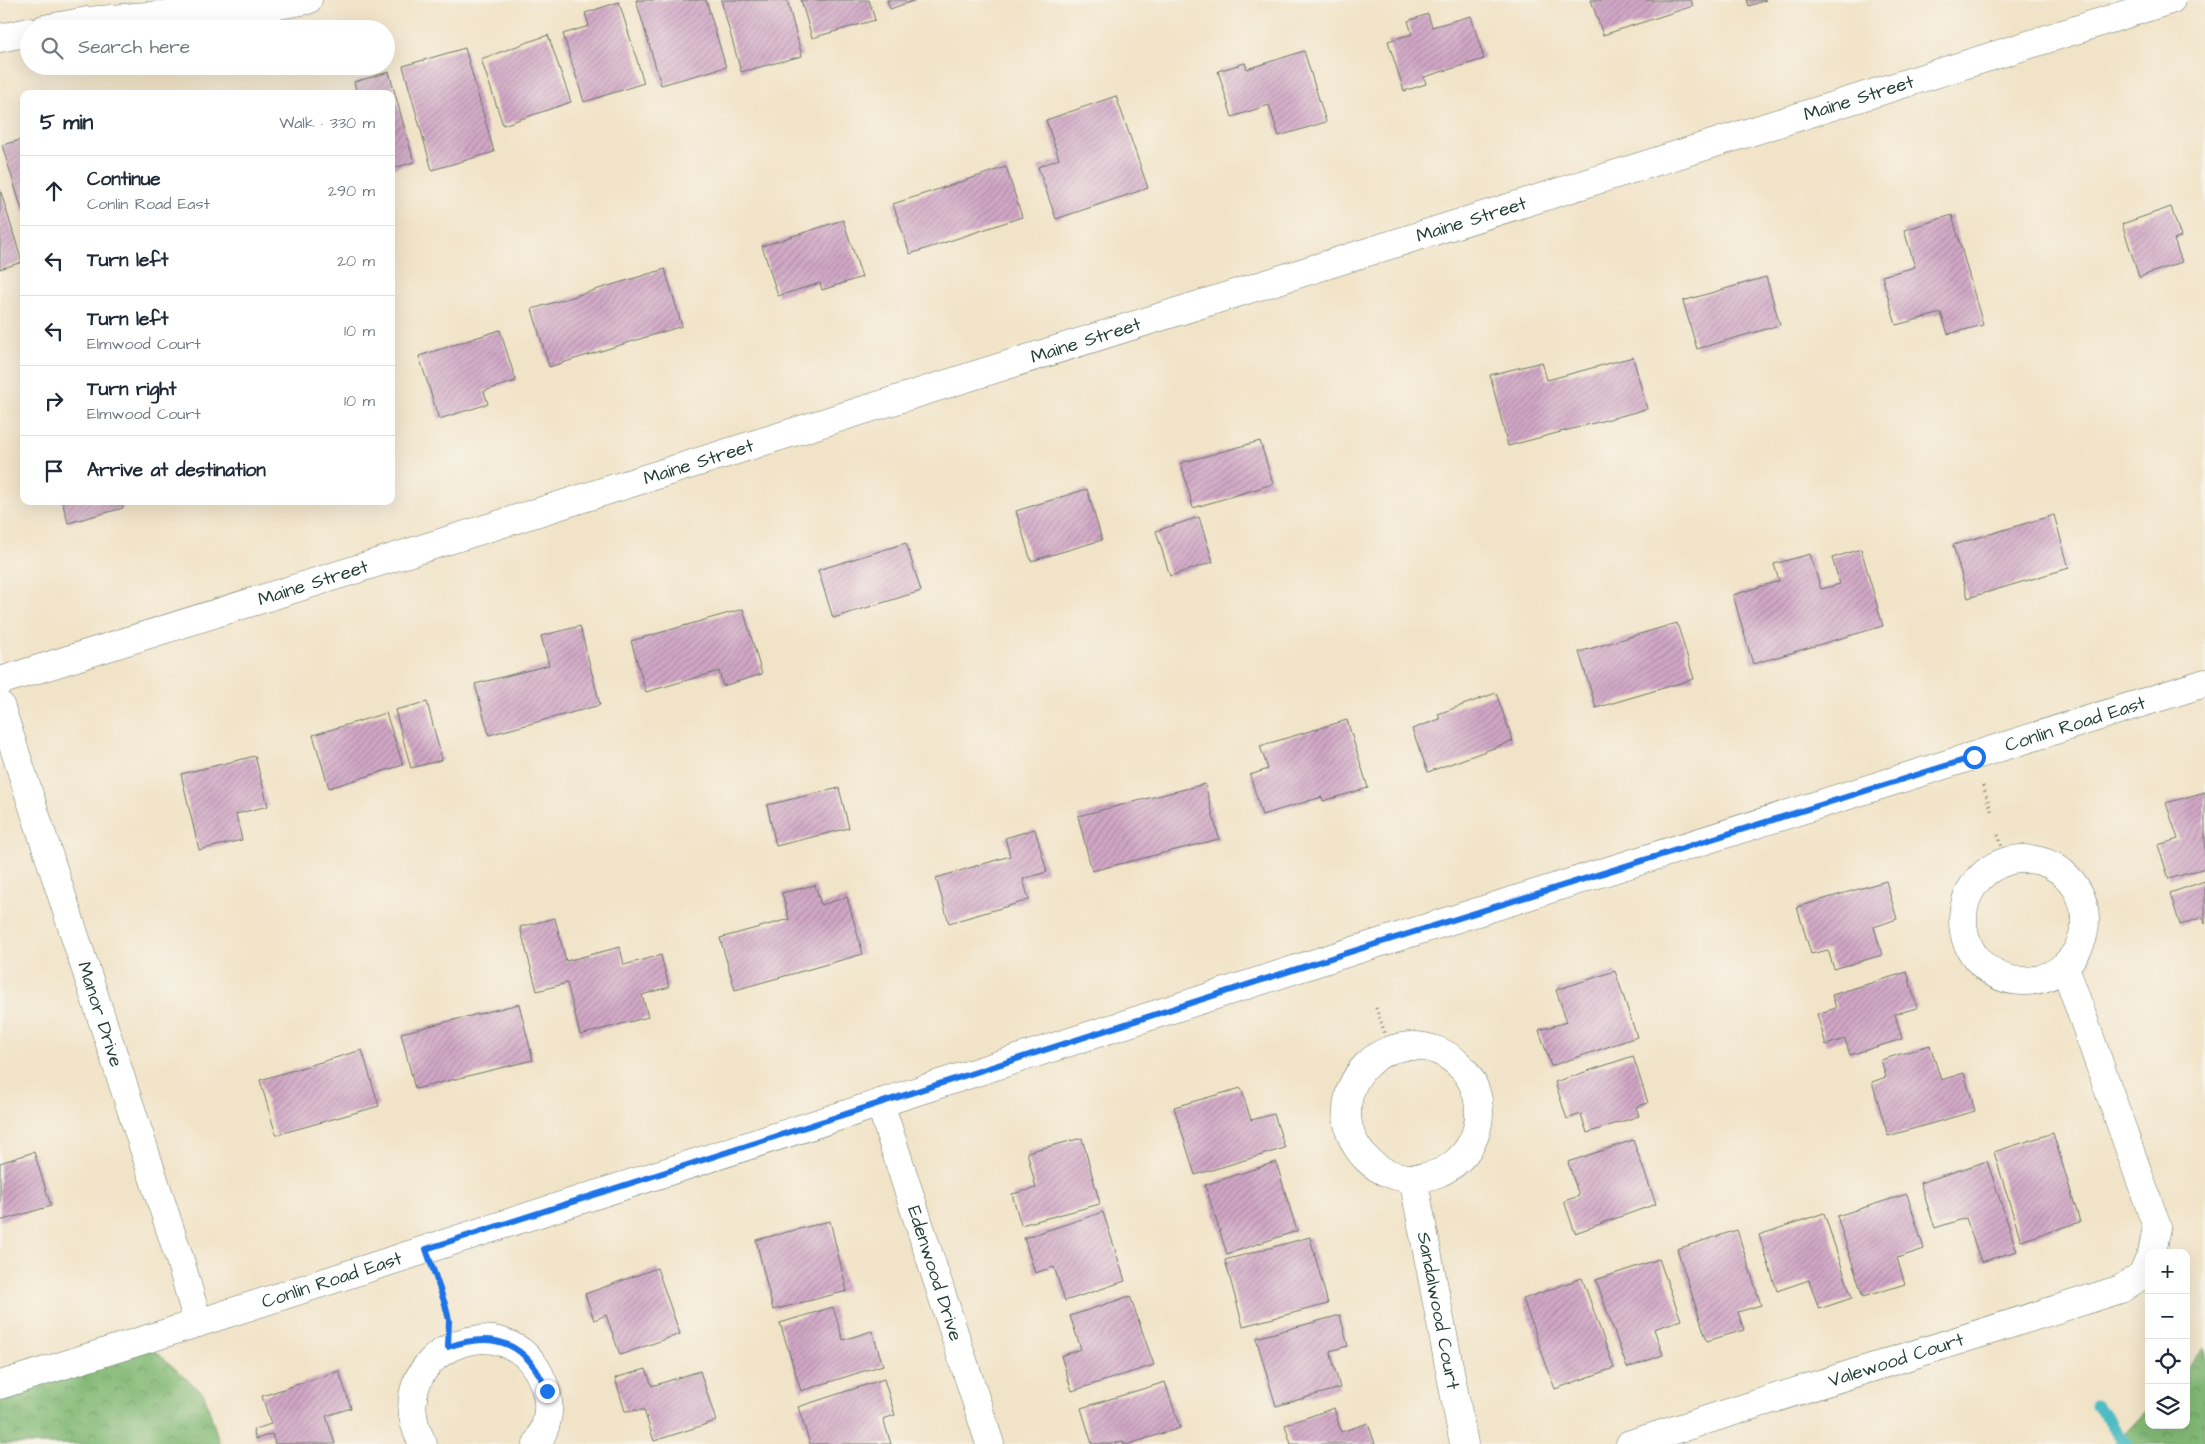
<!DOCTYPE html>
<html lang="en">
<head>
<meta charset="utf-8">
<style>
  :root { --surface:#fff; --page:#f2f2f3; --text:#1f2937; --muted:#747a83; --line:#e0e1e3 }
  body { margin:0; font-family:"Architects Daughter",sans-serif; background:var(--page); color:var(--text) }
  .controls { position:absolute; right:15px; bottom:15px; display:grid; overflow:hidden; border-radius:10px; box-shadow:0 5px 20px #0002 }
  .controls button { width:45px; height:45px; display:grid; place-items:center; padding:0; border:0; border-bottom:1px solid var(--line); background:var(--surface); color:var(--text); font:25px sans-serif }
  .stop { position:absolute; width:15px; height:15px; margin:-11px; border:4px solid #1a73e8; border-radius:50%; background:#fff }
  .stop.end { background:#1a73e8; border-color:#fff; box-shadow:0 1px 5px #0008 }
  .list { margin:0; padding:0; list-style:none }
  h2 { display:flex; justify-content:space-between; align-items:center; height:65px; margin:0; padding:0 20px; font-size:21px }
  h2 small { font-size:16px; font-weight:400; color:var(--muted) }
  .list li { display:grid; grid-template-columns:32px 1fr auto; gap:15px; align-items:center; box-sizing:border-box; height:70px; padding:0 20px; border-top:1px solid var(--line) }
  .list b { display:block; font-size:19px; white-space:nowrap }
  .list p { margin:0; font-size:16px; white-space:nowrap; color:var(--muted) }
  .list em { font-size:16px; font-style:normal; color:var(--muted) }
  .icon { flex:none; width:28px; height:28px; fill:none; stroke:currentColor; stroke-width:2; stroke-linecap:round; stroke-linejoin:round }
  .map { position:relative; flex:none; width:2205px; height:1444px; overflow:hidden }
  .search { position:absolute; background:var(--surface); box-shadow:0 5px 20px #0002; left:20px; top:20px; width:375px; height:55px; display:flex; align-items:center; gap:12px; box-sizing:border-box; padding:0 18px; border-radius:28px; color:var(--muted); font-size:19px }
  .panel { position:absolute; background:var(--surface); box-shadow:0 5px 20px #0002; left:20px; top:90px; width:375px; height:415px; border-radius:10px }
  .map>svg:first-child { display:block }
</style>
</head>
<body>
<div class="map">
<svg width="2205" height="1444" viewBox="0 0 2205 1444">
  <defs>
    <pattern id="forest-crowns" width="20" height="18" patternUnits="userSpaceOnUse" patternTransform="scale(1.25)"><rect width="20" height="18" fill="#83b976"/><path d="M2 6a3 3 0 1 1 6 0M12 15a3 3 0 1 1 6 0" fill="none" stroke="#6b9862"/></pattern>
    <pattern id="building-hatch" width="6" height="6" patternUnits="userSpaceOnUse" patternTransform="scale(1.25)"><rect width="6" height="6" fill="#d1a7c6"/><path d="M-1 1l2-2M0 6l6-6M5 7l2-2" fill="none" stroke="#a989a2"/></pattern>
  </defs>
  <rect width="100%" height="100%" fill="#f7f3e8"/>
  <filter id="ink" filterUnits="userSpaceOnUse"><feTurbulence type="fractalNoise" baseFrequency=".02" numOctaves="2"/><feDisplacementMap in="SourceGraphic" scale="10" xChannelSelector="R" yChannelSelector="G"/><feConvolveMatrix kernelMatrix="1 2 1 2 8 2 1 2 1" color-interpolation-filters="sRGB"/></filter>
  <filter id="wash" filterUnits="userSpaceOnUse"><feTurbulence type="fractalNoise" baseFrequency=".0096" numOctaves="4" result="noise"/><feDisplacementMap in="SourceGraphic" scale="20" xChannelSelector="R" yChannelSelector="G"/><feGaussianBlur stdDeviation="1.12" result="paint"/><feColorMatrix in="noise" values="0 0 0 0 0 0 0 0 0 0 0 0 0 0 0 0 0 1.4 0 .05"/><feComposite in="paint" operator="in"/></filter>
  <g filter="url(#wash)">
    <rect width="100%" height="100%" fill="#f1e3c7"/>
    <path fill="url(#forest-crowns)" stroke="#517b55" d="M145,1342L204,1394L220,1444H0V1388Z
      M2205,1348V1444H2115L2149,1408V1425H2186V1368Z"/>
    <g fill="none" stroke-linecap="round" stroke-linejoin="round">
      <path stroke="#4dbcc4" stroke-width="11" d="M2096,1405L2127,1444"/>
    </g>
    <g id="blocks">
      <path fill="url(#building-hatch)" d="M636,0H706L726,67L661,85Z
        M721,0H787L802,56L741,72Z
        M801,0H869L875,20L812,38Z
        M887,0H916L890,9Z
        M1591,0H1691L1693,6L1603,35Z
        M1747,0H1766L1749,6Z
        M619,2L644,83L584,102L563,34L589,26L585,13Z
        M1428,14L1432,27L1471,16L1484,59L1424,77L1426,84L1404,91L1388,41L1412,34L1408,21Z
        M548,35L571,102L503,125L481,59Z
        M465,48L494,152L432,170L403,66Z
        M1304,51L1326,122L1279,136L1269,105L1232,117L1218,71L1245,63L1247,69Z
        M389,72L414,162L391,169V94H357L354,82Z
        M1116,96L1148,188L1056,219L1038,167L1059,159L1046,120Z
        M24,139V213H23L2,145Z
        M1006,167L1022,217L910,254L893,204Z
        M0,189L22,262L0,269Z
        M2171,207L2181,237L2174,240L2182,262L2139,277L2122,224Z
        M1952,215L1983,325L1948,334L1941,313L1896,325L1882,276L1915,267L1904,230Z
        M843,220L862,277L822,290L820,283L778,296L762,246Z
        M665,269L682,326L549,367L532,309Z
        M1766,277L1780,325L1697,349L1683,301Z
        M500,330L516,381L484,391L488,404L439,419L419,356Z
        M1633,357L1647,409L1508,446L1490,375L1542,362L1547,380Z
        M1260,441L1273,484L1193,508L1181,463Z
        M1087,489L1102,540L1031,561L1016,511Z
        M62,501H121L123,508L68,523Z
        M2054,515L2069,568L1968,598L1953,545Z
        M1199,517L1213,562L1170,576L1156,531Z
        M906,543L921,591L833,618L818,570Z
        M1861,549L1883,626L1753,664L1733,595L1779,581L1774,564L1810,554L1821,589L1840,584L1832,558Z
        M743,609L762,674L723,686L719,671L646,692L631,641Z
        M1677,623L1694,679L1596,708L1579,652Z
        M580,626L600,705L489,735L475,684L549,665L541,636Z
        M1496,693L1513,741L1428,772L1412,729L1440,719L1438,714Z
        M427,702L442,760L411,768L395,710Z
        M386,713L403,765L329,788L313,735Z
        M1347,720L1368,788L1323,801L1322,797L1262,815L1250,775L1268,769L1260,746Z
        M255,756L268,806L236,814L242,840L199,850L181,774Z
        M1205,784L1219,839L1092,871L1078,816Z
        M839,788L849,828L776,846L767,805Z
        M2205,792V868L2169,879L2158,845L2178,839L2166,803Z
        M1035,829L1047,872L1023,879L1029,900L949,923L936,878L1010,856L1005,838Z
        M1886,881L1897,919L1874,927L1882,955L1834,969L1828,950L1811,954L1797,907Z
        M2205,881V924L2203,917L2180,925L2170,893Z
        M815,885L821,905L847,897L863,954L735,990L720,938L789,919L782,893Z
        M555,918L566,961L620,947L624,965L661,955L669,987L642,995L648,1017L580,1035L567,983L537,991L520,927Z
        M1615,971L1637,1037L1551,1066L1539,1030L1567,1022L1556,990Z
        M1907,972L1917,1008L1895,1014L1902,1039L1850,1055L1845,1039L1826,1045L1817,1014L1836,1008L1832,995Z
        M519,1004L533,1060L415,1089L401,1033Z
        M1930,1045L1941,1080L1964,1073L1975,1111L1888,1136L1872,1082L1886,1077L1881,1060Z
        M362,1050L379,1106L276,1135L260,1080Z
        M1633,1056L1648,1103L1636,1107L1639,1116L1587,1133L1581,1114L1567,1119L1555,1082Z
        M1241,1088L1251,1120L1274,1114L1285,1148L1195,1175L1174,1107Z
        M2053,1133L2080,1222L2021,1241L1994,1152Z
        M1082,1138L1100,1204L1021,1225L1012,1194L1036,1188L1027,1152Z
        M1633,1140L1656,1204L1575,1233L1564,1201L1579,1196L1568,1162Z
        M34,1152L51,1206L0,1221V1163Z
        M1987,1161L2017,1251L1981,1262L1966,1218L1935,1228L1920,1183Z
        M1276,1162L1297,1231L1227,1254L1205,1185Z
        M1907,1194L1924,1249L1897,1258L1905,1284L1863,1297L1837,1216Z
        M1103,1212L1125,1281L1065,1301L1054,1267L1035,1273L1024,1238Z
        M1824,1213L1852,1298L1819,1309L1809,1280L1777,1291L1759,1235Z
        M830,1221L847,1291L773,1310L756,1240Z
        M1737,1230L1761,1305L1738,1312L1744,1330L1707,1341L1677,1249Z
        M1310,1237L1328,1304L1243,1326L1225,1260Z
        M1659,1259L1681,1320L1654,1329L1663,1355L1627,1368L1596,1280Z
        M657,1268L680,1334L620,1355L606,1315L594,1320L585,1294Z
        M1582,1278L1614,1368L1555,1389L1523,1299Z
        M1130,1296L1154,1365L1072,1391L1061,1356L1081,1349L1070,1316Z
        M833,1307L843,1340L872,1331L883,1365L801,1391L780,1323Z
        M1340,1315L1348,1346L1330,1351L1340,1388L1276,1406L1256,1338Z
        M646,1369L652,1386L700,1371L716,1421L654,1441L644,1410L625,1411L615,1378Z
        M339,1371L351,1408L326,1416L335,1444H275L272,1434L256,1439L253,1430L271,1424L262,1396Z
        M884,1379L895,1415L883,1419L891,1444H810L798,1407Z
        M1165,1382L1180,1428L1129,1444H1124L1123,1441L1111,1444H1092L1081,1408Z
        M1334,1408L1341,1432L1368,1423L1375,1444H1291L1285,1425Z"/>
    </g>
  </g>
  <g filter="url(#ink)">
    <use href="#blocks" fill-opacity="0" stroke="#687767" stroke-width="1"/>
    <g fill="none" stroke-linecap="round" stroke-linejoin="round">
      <defs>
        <g id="minor">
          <path d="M44,29L87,21L279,5L308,0"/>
          <path d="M0,38L29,32"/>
          <path id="s1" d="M0,681L2171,0"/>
          <path id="s2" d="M0,705L180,1260L198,1323"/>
          <circle cx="2024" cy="920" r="61"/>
          <path d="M2065,967L2157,1227L2152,1253"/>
          <circle cx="1413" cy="1112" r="66"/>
          <path id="s3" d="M880,1103L990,1444"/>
          <path id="s4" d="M1413,1178L1464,1444"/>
          <path id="s5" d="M0,1385L198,1323L1315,963L2205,683"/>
          <path d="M423,1444C374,1354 509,1295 543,1382C552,1403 549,1424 537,1444"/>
          <path id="s6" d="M1630,1444L2121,1289L2142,1275L2149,1259"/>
        </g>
      </defs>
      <use href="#minor" stroke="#687767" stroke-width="29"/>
      <path stroke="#687767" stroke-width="3" stroke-dasharray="1 4" stroke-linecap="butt" d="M1983,786L1992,813
        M1998,835L2007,862
        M1376,1008L1391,1050
        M437,1279L448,1314"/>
      <use href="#minor" stroke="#fff" stroke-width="28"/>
    </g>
  </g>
  <g fill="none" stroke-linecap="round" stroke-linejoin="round" filter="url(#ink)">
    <path stroke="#1a73e8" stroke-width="6" d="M547,1391C528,1344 496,1330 448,1347L449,1320L445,1304L426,1249L1315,963L1974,757"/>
  </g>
  <g text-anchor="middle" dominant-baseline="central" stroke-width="4" stroke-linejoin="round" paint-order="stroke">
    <g font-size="19" fill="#1f3d34" stroke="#f7f3e8">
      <text stroke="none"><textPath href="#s1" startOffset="1948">Maine Street</textPath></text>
      <text stroke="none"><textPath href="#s1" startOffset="1542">Maine Street</textPath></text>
      <text stroke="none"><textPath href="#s1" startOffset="1138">Maine Street</textPath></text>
      <text stroke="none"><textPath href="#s1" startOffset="732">Maine Street</textPath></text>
      <text stroke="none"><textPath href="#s1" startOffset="328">Maine Street</textPath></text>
      <text stroke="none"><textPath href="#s5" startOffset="2178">Conlin Road East</textPath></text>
      <text stroke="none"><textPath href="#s2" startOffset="325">Manor Drive</textPath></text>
      <text stroke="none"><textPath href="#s3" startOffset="179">Edenwood Drive</textPath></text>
      <text stroke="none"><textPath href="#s5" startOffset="348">Conlin Road East</textPath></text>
      <text stroke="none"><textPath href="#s4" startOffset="135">Sandalwood Court</textPath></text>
      <text stroke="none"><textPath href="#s6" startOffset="279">Valewood Court</textPath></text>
    </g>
  </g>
</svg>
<div class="controls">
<button>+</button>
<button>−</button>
<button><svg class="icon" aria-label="locate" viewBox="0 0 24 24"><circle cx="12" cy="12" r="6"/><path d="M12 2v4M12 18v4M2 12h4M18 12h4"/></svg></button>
<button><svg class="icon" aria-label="layers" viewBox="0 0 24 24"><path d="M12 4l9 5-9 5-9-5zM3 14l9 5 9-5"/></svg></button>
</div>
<div class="stop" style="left:1974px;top:757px"></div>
<div class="stop end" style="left:547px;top:1391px"></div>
<div class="search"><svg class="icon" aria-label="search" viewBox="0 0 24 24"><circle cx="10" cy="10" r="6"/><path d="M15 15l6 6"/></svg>Search here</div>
<section class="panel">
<h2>5 min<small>Walk · 330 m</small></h2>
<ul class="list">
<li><svg class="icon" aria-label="ahead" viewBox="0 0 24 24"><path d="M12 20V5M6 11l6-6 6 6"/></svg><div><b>Continue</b><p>Conlin Road East</p></div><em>290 m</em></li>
<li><svg class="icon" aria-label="left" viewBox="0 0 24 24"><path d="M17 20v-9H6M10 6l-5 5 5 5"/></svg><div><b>Turn left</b></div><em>20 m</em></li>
<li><svg class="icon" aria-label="left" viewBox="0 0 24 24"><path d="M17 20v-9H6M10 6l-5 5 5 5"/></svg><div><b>Turn left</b><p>Elmwood Court</p></div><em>10 m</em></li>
<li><svg class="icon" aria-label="right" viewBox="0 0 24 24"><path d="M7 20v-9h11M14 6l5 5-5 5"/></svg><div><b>Turn right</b><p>Elmwood Court</p></div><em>10 m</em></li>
<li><svg class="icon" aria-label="arrive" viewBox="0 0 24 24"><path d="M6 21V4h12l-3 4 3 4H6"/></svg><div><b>Arrive at destination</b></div></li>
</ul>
</section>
</div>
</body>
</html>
